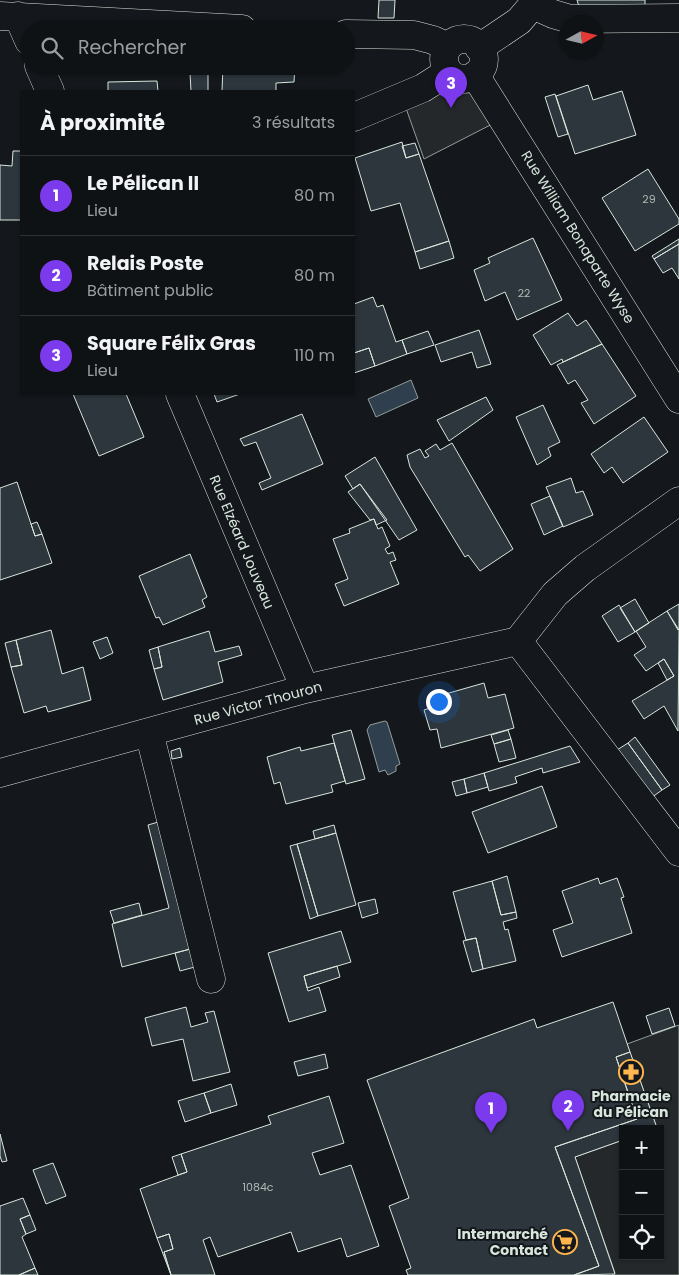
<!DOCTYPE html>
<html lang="fr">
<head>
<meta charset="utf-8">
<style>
  :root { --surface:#0f1215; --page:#181b1e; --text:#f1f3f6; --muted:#9b9ea0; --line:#2f3234; --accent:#7c3aed }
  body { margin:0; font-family:Poppins,sans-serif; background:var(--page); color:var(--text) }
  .controls { position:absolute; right:15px; bottom:15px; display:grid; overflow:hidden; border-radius:0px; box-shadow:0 1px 4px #0004 }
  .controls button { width:45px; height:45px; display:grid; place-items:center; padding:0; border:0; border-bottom:1px solid var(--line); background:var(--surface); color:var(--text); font:25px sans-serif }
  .compass { position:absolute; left:559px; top:15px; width:45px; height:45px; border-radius:50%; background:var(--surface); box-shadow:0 1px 4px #0004; rotate:82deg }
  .you { position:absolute; left:438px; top:701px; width:18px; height:18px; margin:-12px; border:4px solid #fff; border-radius:50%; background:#1a73e8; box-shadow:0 0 0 8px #1a73e833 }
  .badge { display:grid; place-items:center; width:32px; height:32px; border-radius:50%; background:var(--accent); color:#fff; font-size:16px; font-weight:700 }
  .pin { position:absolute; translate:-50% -41px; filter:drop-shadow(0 1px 2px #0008) }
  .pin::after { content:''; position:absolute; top:26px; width:18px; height:15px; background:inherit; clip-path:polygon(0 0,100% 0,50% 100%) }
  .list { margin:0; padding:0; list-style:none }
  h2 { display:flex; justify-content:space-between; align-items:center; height:65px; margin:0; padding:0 20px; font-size:21px }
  h2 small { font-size:16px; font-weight:400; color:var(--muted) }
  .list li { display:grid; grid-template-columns:32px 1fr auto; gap:15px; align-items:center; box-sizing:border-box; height:80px; padding:0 20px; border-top:1px solid var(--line) }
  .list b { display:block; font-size:19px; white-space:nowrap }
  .list p { margin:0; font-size:16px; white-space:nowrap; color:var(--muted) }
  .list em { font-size:16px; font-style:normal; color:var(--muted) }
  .icon { flex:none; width:28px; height:28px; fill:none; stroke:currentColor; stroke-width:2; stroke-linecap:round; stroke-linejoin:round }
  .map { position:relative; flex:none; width:679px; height:1275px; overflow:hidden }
  .search { position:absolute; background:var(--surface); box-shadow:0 1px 4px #0004; left:20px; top:20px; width:335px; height:55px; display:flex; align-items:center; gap:12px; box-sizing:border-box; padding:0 18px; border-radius:28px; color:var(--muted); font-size:19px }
  .panel { position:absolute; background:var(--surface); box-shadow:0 1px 4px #0004; left:20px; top:90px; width:335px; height:305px; border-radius:0px }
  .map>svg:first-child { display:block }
</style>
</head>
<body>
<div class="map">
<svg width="679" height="1275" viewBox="0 0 679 1275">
  <rect width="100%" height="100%" fill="#14181c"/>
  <path fill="#24282b" stroke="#939e99" d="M460,79H466L504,118L424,159L402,97Z
    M679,1025V1275H612L615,1273L575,1157L623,1140V1256H660V1129H656L657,1128L627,1044Z"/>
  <path fill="#2f3f4d" stroke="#939e99" d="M411,380L418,398L376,417L368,399Z
    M385,721L387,722L400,764L396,766V771L388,775L385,770L379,772L367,730L370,725Z"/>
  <path fill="#2c363c" stroke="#d8e6dc" d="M379,0H395L394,18H378Z
    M577,0H645V9L580,10Z
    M223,66H295L294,82L276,83V91H222Z
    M208,72V91H191L190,73Z
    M157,81L158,91H108V82Z
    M588,85L593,100L622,91L636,135L575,154L556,96Z
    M555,94L568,134L558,137L545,97Z
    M402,142L406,158L419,154L449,241L415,252L400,203L371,211L355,158Z
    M415,143L419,154L406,158L402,146Z
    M13,151H21V220H0V165L12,166Z
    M648,169L679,219V224L635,251L602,198Z
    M533,238L562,300L517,320L505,292L485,301L474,270L490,263L488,258Z
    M679,239V244L654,259L652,256Z
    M449,241L454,258L420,269L415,252Z
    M679,244V279L672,268L663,273L654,259Z
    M373,297L377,307L383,305L396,342L402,340L407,354L375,366L369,348L354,353V301V304Z
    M568,313L577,326L586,320L602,344L563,362L562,359L551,365L533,335Z
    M479,330L491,364L477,368L472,352L441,362L435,345Z
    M428,331L434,345L407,354L402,340Z
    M602,344L636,396L594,424L581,403L588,400L575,380L568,384L557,365Z
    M369,348L375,366L354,373V353Z
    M73,394H126L144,437L99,456Z
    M214,394H240L217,402Z
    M486,397L493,410L449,441L437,420Z
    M543,405L560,442L548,448L551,456L537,465L516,417Z
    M302,414L323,464L262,490L259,483L271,478L256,442L244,446L240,439Z
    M644,417L668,452L623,483L612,467L604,473L591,454Z
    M452,443L513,549L480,571L468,555L465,557L410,467L407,455L420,449L425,458L429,456L425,451L436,444L440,450Z
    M375,457L417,530L399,540L360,484L353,489L345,476Z
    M571,478L576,493L583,491L593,515L563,527L546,487Z
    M17,482L35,536L42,534L52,563L0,580V488Z
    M360,484L387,520L376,525L374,519L370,520L348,492Z
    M550,496L563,526L544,535L531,504Z
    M374,519L378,529L382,527L390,546L385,549L388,554L393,552L396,560L390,562L399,584L344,606L335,584L348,579L333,539L350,533L349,529Z
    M37,522L42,534L35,536L31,524Z
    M190,554L207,597L202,600L205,607L163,625L159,617L156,618L139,576Z
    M635,599L649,623L635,632L620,608Z
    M679,604V629L678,630L667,611Z
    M619,605L635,632L618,642L602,616Z
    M667,611L679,630L678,731L664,706L644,719L632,701L674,676L664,659L646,671L634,655L646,647L636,631Z
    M51,630L62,674L83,667L91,700L48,712L46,706L24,713L11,667L22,665L16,640Z
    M209,631L215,652L239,646L242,655L218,662L223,682L163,700L154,669L162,667L158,647Z
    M107,637L113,653L100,659L93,642Z
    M16,640L22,665L11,667L5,643Z
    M158,647L162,667L154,669L149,650Z
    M664,659L674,676L667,680L658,663Z
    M484,683L488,698L505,694L514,728L441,748L437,729L430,730L424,710L430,708L428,699Z
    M351,730L365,779L346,784L332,735Z
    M508,730L511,739L494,744L491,735Z
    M635,737L670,785L662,790L628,743Z
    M511,739L516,758L499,762L494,744Z
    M334,743L345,781L331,785L333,792L286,804L280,782L274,784L267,757L300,747L301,751Z
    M628,743L662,790L651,798L617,750Z
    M570,746L580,762L543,773L542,768L515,777L517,783L489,791L484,773Z
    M180,748L182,757L172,759L171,751Z
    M484,773L488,787L467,793L464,779Z
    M464,779L467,793L456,796L452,782Z
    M542,786L557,827L488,853L472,812Z
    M165,820L198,947L122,967L112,924L169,908L148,825Z
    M334,825L336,833L315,839L313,831Z
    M336,833L356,905L318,916L297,844Z
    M297,844L318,916L310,919L290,846Z
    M507,876L516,912L501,915L492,881Z
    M598,878L600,884L617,878L624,897L621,898L632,933L562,957L553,930L573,923L562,891Z
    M492,881L501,915L516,912L517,918L503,922L505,930L508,929L516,961L483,969L476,938L466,940L453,892Z
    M375,899L378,913L362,918L358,903Z
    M139,903L142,915L114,923L110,911Z
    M341,931L351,962L304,976L308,991L319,987L326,1011L289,1022L268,953Z
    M476,938L483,969L472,972L463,941Z
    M198,947L202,965L180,971L175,953Z
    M337,966L340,977L307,988L304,976Z
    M613,1002L630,1052L616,1057L637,1119L555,1147L599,1266L574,1275H408L406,1270L411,1268L389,1206L409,1198L367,1080L534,1019L537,1028Z
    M186,1007L191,1027L208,1022L205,1013L214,1011L230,1072L193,1081L183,1039L152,1046L145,1018Z
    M669,1008L675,1026L652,1034L646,1016Z
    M630,1052L657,1128L623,1129V1140L575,1157L615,1274L574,1275L599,1266L555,1147L637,1119L616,1057Z
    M325,1054L328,1068L298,1076L294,1062Z
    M231,1084L237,1105L211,1113L204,1093Z
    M204,1093L211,1113L185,1122L178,1101Z
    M329,1096L344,1143L312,1153L320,1175L351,1165L379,1246L347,1257L341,1238L298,1252L291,1232L218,1257L210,1237L203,1240L215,1275H171L164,1252L173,1249L169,1234L157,1238L140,1189L187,1172L181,1154L271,1124L268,1116Z
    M0,1134L7,1161L2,1162L0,1156Z
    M181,1154L187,1172L178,1175L172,1157Z
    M53,1163L66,1196L46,1204L33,1170Z
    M23,1198L30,1215L20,1219L26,1234L22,1237L35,1268L19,1275H0V1206Z
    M30,1215L36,1230L26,1234L20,1219Z
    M169,1234L173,1249L164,1252L171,1275L157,1238Z
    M35,1268L38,1275H19Z"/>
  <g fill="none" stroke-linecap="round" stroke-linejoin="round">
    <defs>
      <path id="minor" d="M533,5L553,14L570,19L679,18
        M0,16L242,29
        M18,16L29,41
        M346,34L414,35L433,40L448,47
        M444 59a20 20 0 1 1 40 0a20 20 0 1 1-40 0Z
        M479,48L519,21L537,0
        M39,66L50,91
        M475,75L679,399
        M354,117L423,88L448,72
        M180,394L305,689
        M518,641L679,852
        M149,732L211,979
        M0,773L305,689L518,641L555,594L585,568L679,501"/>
    </defs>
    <use href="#minor" stroke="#d8e6dc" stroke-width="29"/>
    <use href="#minor" stroke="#14181c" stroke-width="28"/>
  </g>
  <defs>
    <symbol id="pharmacy-ring" viewBox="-11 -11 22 22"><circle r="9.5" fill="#14181c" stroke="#ffb74d" stroke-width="1.5"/><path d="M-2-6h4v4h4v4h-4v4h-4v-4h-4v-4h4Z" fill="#ffb74d"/></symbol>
    <symbol id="supermarket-ring" viewBox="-11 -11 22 22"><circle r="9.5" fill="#14181c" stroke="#ffb74d" stroke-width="1.5"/><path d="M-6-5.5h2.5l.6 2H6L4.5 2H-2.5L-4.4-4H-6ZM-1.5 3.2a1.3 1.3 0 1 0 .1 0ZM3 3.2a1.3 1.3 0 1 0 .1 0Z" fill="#ffb74d"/></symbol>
  </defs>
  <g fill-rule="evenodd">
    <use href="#pharmacy-ring" x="617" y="1058" width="28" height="28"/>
    <use href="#supermarket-ring" x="551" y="1228" width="28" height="28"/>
  </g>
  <g text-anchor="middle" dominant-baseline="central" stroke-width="4" stroke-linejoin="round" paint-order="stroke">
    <g font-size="11" fill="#adbab4">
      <text x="649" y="199">29</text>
      <text x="524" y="293">22</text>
      <text x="258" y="1187">1084c</text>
    </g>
    <g font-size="14" fill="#d8e6dc" stroke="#14181c">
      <text transform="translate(578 237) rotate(58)">Rue William Bonaparte Wyse</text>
      <text transform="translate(242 542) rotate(67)">Rue Elzéard Jouveau</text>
      <text transform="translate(258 703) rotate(-15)">Rue Victor Thouron</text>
    </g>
    <g font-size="14" font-weight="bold" fill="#d8e6dc" stroke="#14181c">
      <text x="631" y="1096">Pharmacie<tspan x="631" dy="16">du Pélican</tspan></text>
      <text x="548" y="1234" text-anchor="end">Intermarché<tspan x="548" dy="16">Contact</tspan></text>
    </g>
  </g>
</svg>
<div class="controls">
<button>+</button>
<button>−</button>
<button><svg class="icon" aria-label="locate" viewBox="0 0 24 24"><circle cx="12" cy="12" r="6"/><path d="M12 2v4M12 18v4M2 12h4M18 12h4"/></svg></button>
</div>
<svg class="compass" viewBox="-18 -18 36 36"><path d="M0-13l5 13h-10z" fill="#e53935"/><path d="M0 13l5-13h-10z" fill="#9b9ea0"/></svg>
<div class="you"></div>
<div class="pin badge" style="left:491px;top:1133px">1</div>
<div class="pin badge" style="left:568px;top:1131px">2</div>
<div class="pin badge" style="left:451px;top:108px">3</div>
<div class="search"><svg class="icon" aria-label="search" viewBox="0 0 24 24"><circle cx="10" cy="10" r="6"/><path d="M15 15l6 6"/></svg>Rechercher</div>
<section class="panel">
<h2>À proximité<small>3 résultats</small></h2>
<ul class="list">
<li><span class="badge">1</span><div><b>Le Pélican II</b><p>Lieu</p></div><em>80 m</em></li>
<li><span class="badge">2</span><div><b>Relais Poste</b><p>Bâtiment public</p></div><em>80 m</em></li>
<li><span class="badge">3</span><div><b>Square Félix Gras</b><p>Lieu</p></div><em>110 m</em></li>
</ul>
</section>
</div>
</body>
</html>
